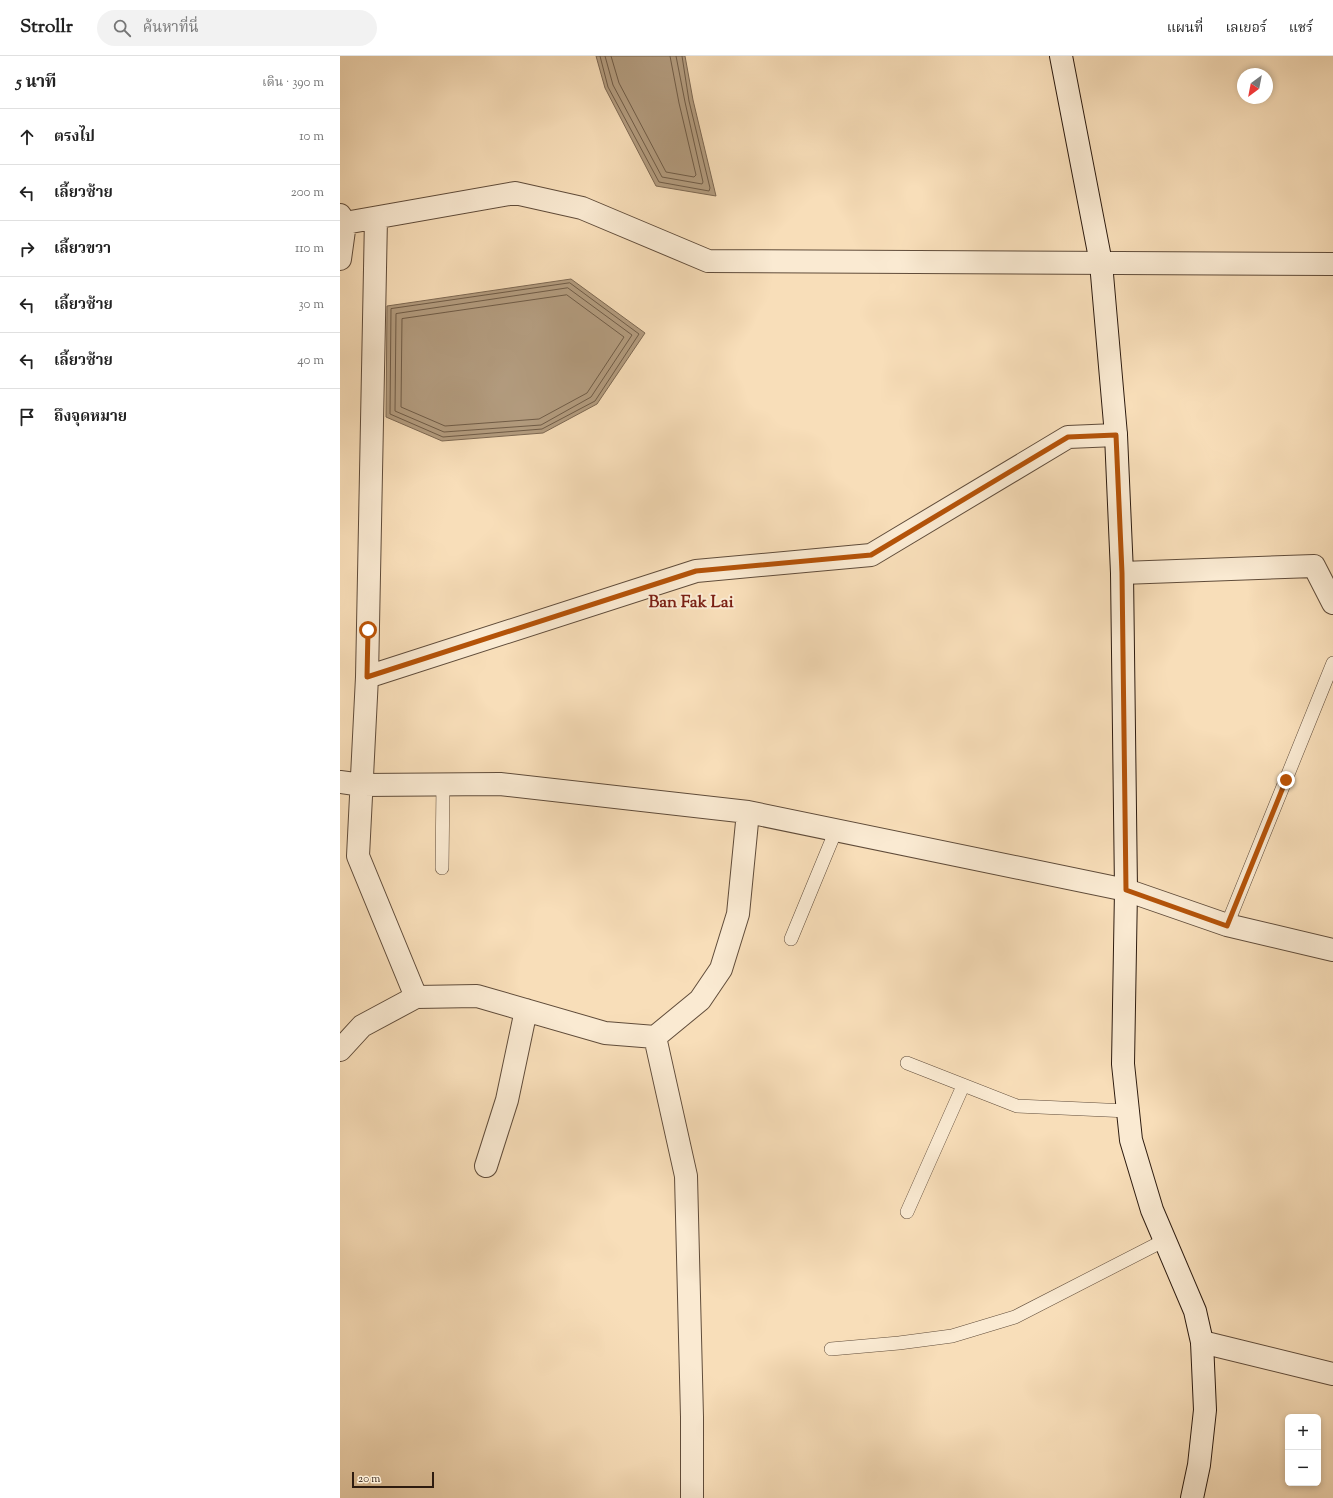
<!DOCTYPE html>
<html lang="th">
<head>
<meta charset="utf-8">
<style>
  :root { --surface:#fff; --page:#f2f2f2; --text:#222; --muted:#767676; --line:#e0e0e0 }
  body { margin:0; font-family:"Sorts Mill Goudy","Noto Serif Thai",serif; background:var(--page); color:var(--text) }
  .controls { position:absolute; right:12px; bottom:12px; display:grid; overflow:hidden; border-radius:6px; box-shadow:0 2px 6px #0003 }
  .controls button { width:36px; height:36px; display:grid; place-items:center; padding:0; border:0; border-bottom:1px solid var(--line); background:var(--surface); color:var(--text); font:20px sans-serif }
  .compass { position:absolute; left:897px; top:12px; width:36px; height:36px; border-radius:50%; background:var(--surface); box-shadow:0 2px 6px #0003; rotate:212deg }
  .scale { position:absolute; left:12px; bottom:10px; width:82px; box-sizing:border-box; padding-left:4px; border:2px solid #2d1b0f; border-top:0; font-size:11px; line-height:14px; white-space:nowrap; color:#2d1b0f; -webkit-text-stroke:3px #faead2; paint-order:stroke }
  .stop { position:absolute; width:12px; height:12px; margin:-9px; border:3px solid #b45309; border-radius:50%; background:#fff }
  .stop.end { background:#b45309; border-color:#fff; box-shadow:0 1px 4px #0008 }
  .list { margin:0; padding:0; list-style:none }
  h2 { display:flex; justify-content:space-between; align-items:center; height:52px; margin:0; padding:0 16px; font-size:17px }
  h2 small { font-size:13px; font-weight:400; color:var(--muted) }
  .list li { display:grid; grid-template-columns:26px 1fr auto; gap:12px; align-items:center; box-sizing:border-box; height:56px; padding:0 16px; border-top:1px solid var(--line) }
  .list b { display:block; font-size:15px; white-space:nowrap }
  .list em { font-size:13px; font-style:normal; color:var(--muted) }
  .icon { flex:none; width:22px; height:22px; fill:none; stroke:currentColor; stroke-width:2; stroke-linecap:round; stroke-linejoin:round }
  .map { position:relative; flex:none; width:993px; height:1442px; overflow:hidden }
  header { display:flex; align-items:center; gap:24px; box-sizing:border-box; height:56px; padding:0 20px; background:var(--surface); border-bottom:1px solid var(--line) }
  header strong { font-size:19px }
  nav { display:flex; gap:22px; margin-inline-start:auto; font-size:14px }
  .search { width:280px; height:36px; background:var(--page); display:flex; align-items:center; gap:10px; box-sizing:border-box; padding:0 14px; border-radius:22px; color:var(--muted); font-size:15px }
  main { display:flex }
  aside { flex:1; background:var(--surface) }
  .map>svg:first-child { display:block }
</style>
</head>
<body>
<header>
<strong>Strollr</strong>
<div class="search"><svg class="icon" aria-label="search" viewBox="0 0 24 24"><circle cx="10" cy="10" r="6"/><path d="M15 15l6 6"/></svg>ค้นหาที่นี่</div>
<nav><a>แผนที่</a><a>เลเยอร์</a><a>แชร์</a></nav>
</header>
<main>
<aside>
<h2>5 นาที<small>เดิน · 390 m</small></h2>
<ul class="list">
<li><svg class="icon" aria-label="ahead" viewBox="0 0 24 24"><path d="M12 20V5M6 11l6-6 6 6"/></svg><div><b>ตรงไป</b></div><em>10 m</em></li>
<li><svg class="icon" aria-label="left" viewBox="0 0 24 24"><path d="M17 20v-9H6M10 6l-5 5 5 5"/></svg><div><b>เลี้ยวซ้าย</b></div><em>200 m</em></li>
<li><svg class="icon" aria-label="right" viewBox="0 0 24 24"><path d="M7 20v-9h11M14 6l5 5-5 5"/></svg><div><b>เลี้ยวขวา</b></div><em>110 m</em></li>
<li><svg class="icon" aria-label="left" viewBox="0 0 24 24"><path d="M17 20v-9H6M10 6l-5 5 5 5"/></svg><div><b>เลี้ยวซ้าย</b></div><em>30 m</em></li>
<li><svg class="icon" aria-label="left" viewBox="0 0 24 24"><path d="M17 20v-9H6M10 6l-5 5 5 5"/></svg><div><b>เลี้ยวซ้าย</b></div><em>40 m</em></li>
<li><svg class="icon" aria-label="arrive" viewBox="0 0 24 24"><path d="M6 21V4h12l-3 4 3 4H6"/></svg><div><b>ถึงจุดหมาย</b></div></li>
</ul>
</aside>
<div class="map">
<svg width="993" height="1442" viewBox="0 0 993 1442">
  <rect width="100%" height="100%" fill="#f8deb9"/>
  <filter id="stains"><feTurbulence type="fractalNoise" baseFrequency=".005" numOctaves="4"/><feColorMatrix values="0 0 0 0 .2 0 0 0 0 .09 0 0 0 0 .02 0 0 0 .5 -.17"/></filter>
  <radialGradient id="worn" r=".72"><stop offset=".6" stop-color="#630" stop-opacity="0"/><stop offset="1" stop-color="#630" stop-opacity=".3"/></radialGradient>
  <path fill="#b39c7f" stroke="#7d6852" d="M256,0H345L353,44L376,140L316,130L265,32Z
    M231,223L305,277L257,348L203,377L102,385L46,361L47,250Z"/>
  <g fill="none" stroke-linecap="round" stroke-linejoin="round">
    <path stroke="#705c47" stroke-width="1" d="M260,0L268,31L319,126L369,135L370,132L349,45L342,0
      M265,0L273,29L322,121L362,128L363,126L345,46L336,0
      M271,0L279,27L326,116L354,121L356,119L339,47L330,0
      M230,227L299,278L255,345L202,373L103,381L50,358L51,253Z
      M228,232L292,279L251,341L201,369L104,376L55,355L56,258Z
      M227,239L284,281L247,337L199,363L105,370L61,351L62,263Z"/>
    <defs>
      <path id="lane" d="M102,812L103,728
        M887,869L993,607
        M451,883L496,774
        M567,1007L677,1050L788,1055
        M567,1156L623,1030
        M491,1293L559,1287L612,1280L675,1261L825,1184"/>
      <path id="street" d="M0,159L5,167L0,203
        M36,162L27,621L18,800L76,941
        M5,167L175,137L242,152L368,205L993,208
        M782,517L974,510L993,547
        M27,621L356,515L531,499L728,381L776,379
        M0,726L22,729L160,728L408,756L786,834L887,869L993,894
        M315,981L346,1120L352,1361V1442
        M0,994L22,970L76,941L137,940L265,977L315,981L360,944L381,913L398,858L408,756
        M146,1110L167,1044L186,954
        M862,1286L993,1318"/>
      <path id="secondary" d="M721,0L761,207L776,379L782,517L786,834L783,1008L791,1084L812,1154L855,1255L862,1286L865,1354L859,1409L852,1442"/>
    </defs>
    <use href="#lane" stroke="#604c3a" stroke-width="14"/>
    <use href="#street" stroke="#604c3a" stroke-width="24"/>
    <use href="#secondary" stroke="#2d1b0f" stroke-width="24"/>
    <use href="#lane" stroke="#faead2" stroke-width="13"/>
    <use href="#street" stroke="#faead2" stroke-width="22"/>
    <use href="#secondary" stroke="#faead2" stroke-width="22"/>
  </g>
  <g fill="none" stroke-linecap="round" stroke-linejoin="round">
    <path stroke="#b45309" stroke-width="5" d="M28,574L27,621L356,515L531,499L728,381L776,379L782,517L786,834L887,870L946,724"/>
  </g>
  <g text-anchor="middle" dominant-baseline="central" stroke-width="4" stroke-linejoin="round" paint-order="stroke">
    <g font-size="17" font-weight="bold" fill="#7a1f14" stroke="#faead2">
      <text x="351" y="547">Ban Fak Lai</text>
    </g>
  </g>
  <rect width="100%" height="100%" filter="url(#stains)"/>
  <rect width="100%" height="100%" fill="url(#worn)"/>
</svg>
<div class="controls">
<button>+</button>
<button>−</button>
</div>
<svg class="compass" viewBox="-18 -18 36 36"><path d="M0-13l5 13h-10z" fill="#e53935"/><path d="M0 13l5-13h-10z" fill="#767676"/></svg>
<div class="scale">20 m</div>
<div class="stop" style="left:28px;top:574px"></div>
<div class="stop end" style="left:946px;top:724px"></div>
</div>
</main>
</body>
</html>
